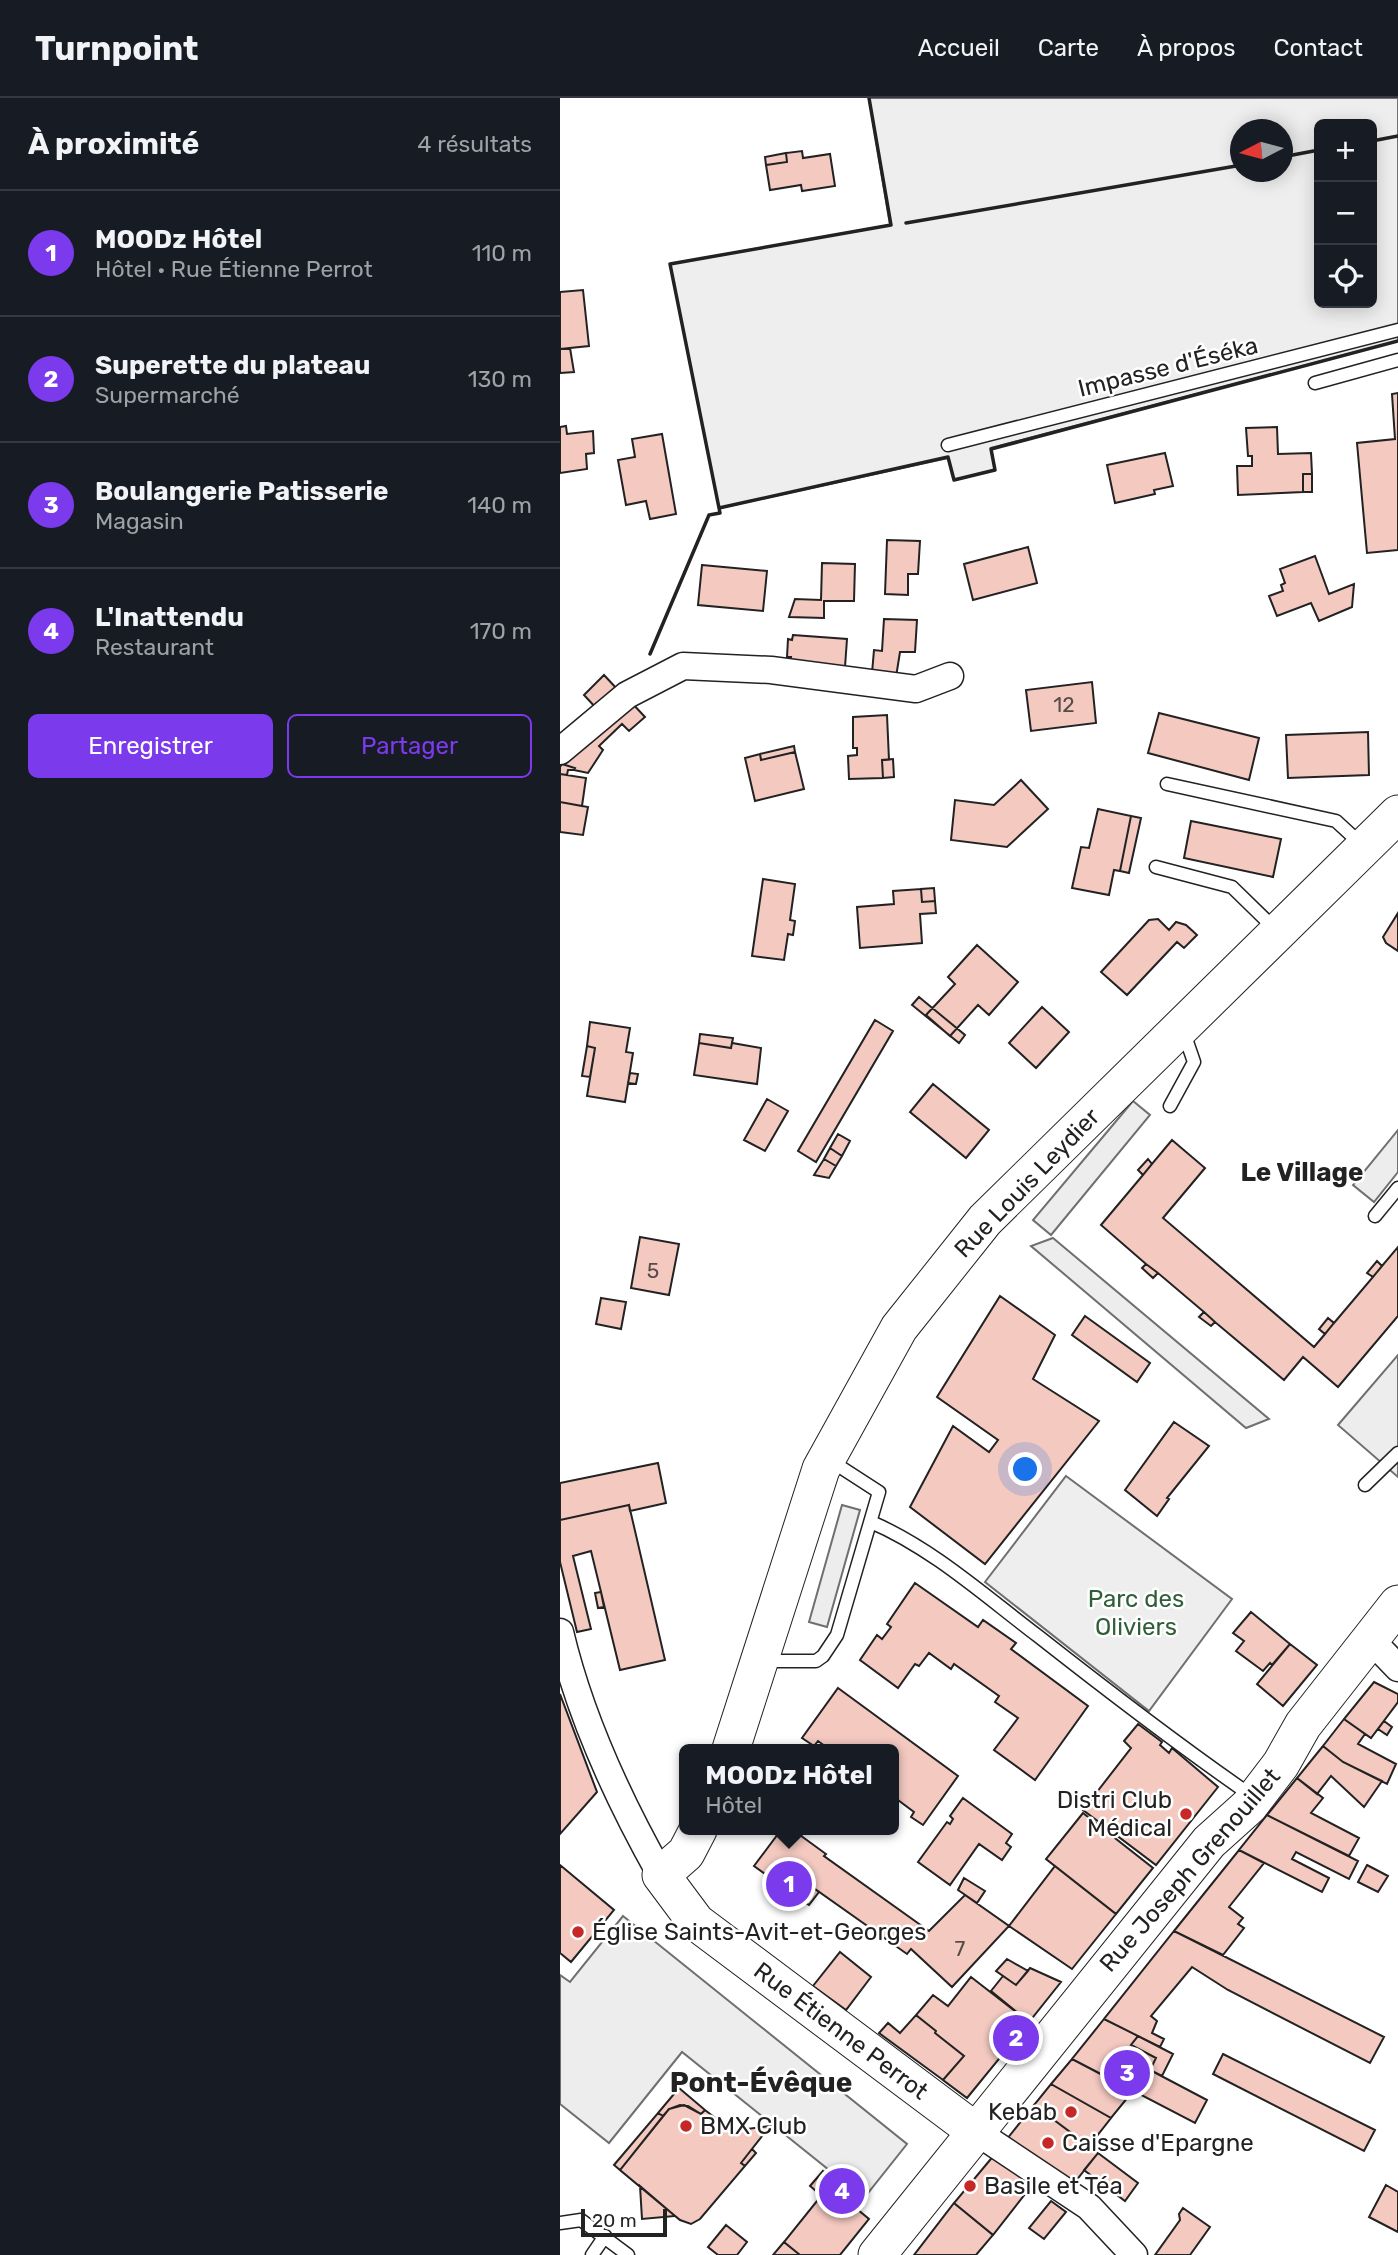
<!DOCTYPE html>
<html lang="fr">
<head>
<meta charset="utf-8">
<style>
  :root { --surface:#171b24; --page:#242831; --text:#f1f3f6; --muted:#9ea1a6; --line:#363941; --accent:#7c3aed }
  body { margin:0; font-family:Rubik,sans-serif; background:var(--page); color:var(--text) }
  .controls { position:absolute; right:21px; top:21px; display:grid; overflow:hidden; border-radius:10px; box-shadow:0 4px 18px #0003 }
  .controls button { width:63px; height:63px; display:grid; place-items:center; padding:0; border:0; border-bottom:2px solid var(--line); background:var(--surface); color:var(--text); font:35px sans-serif }
  .compass { position:absolute; left:670px; top:21px; width:63px; height:63px; border-radius:50%; background:var(--surface); box-shadow:0 4px 18px #0003; rotate:264deg }
  .scale { position:absolute; left:21px; bottom:18px; width:86px; box-sizing:border-box; padding-left:7px; border:4px solid #222; border-top:0; font-size:19px; line-height:24px; white-space:nowrap; color:#222; -webkit-text-stroke:5px #fff; paint-order:stroke }
  .you { position:absolute; left:466px; top:1372px; width:24px; height:24px; margin:-18px; border:5px solid #fff; border-radius:50%; background:#1a73e8; box-shadow:0 0 0 10px #1a73e833 }
  .badge { display:grid; place-items:center; width:46px; height:46px; border-radius:50%; background:var(--accent); color:#fff; font-size:23px; font-weight:700 }
  .pin { position:absolute; translate:-50% -50%; border:4px solid #fff; box-shadow:0 2px 7px #0006 }
  .popup { position:absolute; left:119px; top:1646px; width:220px; height:91px; box-sizing:border-box; display:grid; place-content:center; border-radius:10px; background:var(--surface); filter:drop-shadow(0 2px 5px #0005); font-size:23px; white-space:nowrap; color:var(--muted) }
  .popup b { font-size:26px; color:var(--text) }
  .popup::after { content:''; position:absolute; left:50%; top:100%; margin-left:-14px; border:14px solid transparent; border-top-color:var(--surface) }
  .list { margin:0; padding:0; list-style:none }
  h2 { display:flex; justify-content:space-between; align-items:center; height:91px; margin:0; padding:0 28px; font-size:30px }
  h2 small { font-size:23px; font-weight:400; color:var(--muted) }
  .list li { display:grid; grid-template-columns:46px 1fr auto; gap:21px; align-items:center; box-sizing:border-box; height:126px; padding:0 28px; border-top:2px solid var(--line) }
  .list b { display:block; font-size:26px; white-space:nowrap }
  .list p { margin:0; font-size:23px; white-space:nowrap; color:var(--muted) }
  .list em { font-size:23px; font-style:normal; color:var(--muted) }
  .actions { display:flex; gap:14px; padding:21px 28px }
  .actions a { flex:1; padding:16px 0; border:2px solid var(--accent); border-radius:10px; text-align:center; font-size:24px; color:var(--accent) }
  .actions .main { background:var(--accent); color:#fff }
  .icon { flex:none; width:38px; height:38px; fill:none; stroke:currentColor; stroke-width:2; stroke-linecap:round; stroke-linejoin:round }
  .map { position:relative; flex:none; width:838px; height:2157px; overflow:hidden }
  header { display:flex; align-items:center; gap:42px; box-sizing:border-box; height:98px; padding:0 35px; background:var(--surface); border-bottom:2px solid var(--line) }
  header strong { font-size:33px }
  nav { display:flex; gap:38px; margin-inline-start:auto; font-size:24px }
  main { display:flex }
  aside { flex:1; background:var(--surface) }
  .map>svg:first-child { display:block }
</style>
</head>
<body>
<header>
<strong>Turnpoint</strong>
<nav><a>Accueil</a><a>Carte</a><a>À propos</a><a>Contact</a></nav>
</header>
<main>
<aside>
<h2>À proximité<small>4 résultats</small></h2>
<ul class="list">
<li><span class="badge">1</span><div><b>MOODz Hôtel</b><p>Hôtel · Rue Étienne Perrot</p></div><em>110 m</em></li>
<li><span class="badge">2</span><div><b>Superette du plateau</b><p>Supermarché</p></div><em>130 m</em></li>
<li><span class="badge">3</span><div><b>Boulangerie Patisserie</b><p>Magasin</p></div><em>140 m</em></li>
<li><span class="badge">4</span><div><b>L'Inattendu</b><p>Restaurant</p></div><em>170 m</em></li>
</ul>
<div class="actions"><a class="main">Enregistrer</a><a>Partager</a></div>
</aside>
<div class="map">
<svg width="838" height="2157" viewBox="0 0 838 2157">
  <rect width="100%" height="100%" fill="#fff"/>
  <path fill="#eee" stroke="#6f6f6f" stroke-width="2" fill-rule="evenodd" d="M309,0H838V243L431,350L435,372L394,382L388,360L159,410L110,166L330,127ZM759,26H812V205H759ZM680,32H722V74H680Z
    M506,1378L672,1501L589,1613L425,1484Z"/>
  <path fill="#ededed" stroke="#6f6f6f" stroke-width="2" d="M573,1003L590,1017L491,1137L473,1122Z
    M838,1032V1074L814,1104L793,1087Z
    M493,1140L709,1321L686,1330L471,1148Z
    M838,1257V1379L778,1327Z
    M282,1407L300,1412L267,1529L249,1524Z
    M63,1818L347,2046L304,2100L122,1954L49,2045L0,2006V1877L10,1884Z"/>
  <path fill="#f3c9c0" stroke="#222" stroke-width="2" d="M242,53L243,60L270,56L275,88L242,93L241,87L210,92L206,67L227,64L226,55Z
    M226,55L227,64L206,67L205,59Z
    M23,192L29,248L0,251V194Z
    M10,250L14,274L0,275V251Z
    M838,295V452L807,455L797,345L835,341L832,296Z
    M6,328L7,336L33,333L34,355L26,356L27,371L0,375V329Z
    M717,329L718,356L751,355L752,376H743V394L678,397L677,368H692V358H688L686,330Z
    M102,336L116,416L90,421L86,403L66,407L58,362L75,359L72,341Z
    M605,355L613,388L594,392L595,396L555,405L547,367Z
    M743,376H752V394H743Z
    M327,442L360,443L358,476H348V497L325,496Z
    M468,449L477,485L413,502L404,466Z
    M755,458L769,496L794,486L792,509L759,523L751,505L717,518L709,498L723,493L721,487L725,485L720,471Z
    M262,465L295,466L294,503H264V520L229,519L235,501L261,502Z
    M142,467L207,473L203,513L138,507Z
    M324,521L357,522L355,554H340L336,579L312,575L314,552L322,553Z
    M233,537L287,541L285,569L230,565L231,559H227L228,541L232,542Z
    M44,577L58,592L37,611L24,597Z
    M532,584L536,625L471,633L466,592Z
    M70,603L85,619L69,633L62,626L39,648L43,652L28,675L14,672L15,670L2,666Z
    M599,615L699,640L689,682L588,655Z
    M327,617L329,662H322L323,680L289,681L288,658L297,657V650H293V619Z
    M808,634L809,677L728,680L726,637Z
    M234,648L235,654L201,662L200,656Z
    M235,654L244,691L195,703L185,660L200,656L201,662Z
    M333,661L334,679L323,680L322,662Z
    M2,666L15,670L14,672H8L7,677L0,676V669Z
    M0,676L26,680L22,708L0,704Z
    M461,682L488,711L447,749L391,742L395,702L434,707Z
    M0,704L28,709L23,737L0,734Z
    M538,711L571,718L560,773L554,772L549,797L512,790L521,749L529,750Z
    M571,718L581,720L569,775L560,773Z
    M631,723L721,741L713,779L624,760Z
    M203,781L235,786L230,822L235,823L233,837L228,836L224,862L192,858Z
    M374,790L375,803L362,804L361,791Z
    M361,791L362,804L375,803L376,815L360,816L362,845L300,850L297,809L334,806L333,793Z
    M838,815V853L826,845L823,839Z
    M598,821L609,832L616,824L626,827L637,837L624,850L617,844L567,897L541,874L589,822Z
    M417,847L458,884L429,917L418,907L390,938L366,917L395,886L388,879Z
    M359,899L405,937L399,945L352,907Z
    M482,909L509,934L476,970L449,945Z
    M315,922L333,933L256,1064L238,1053Z
    M30,924L70,930L66,954L73,955L65,1004L27,998L35,950L27,948Z
    M140,936L173,940L171,950L139,945Z
    M139,945L171,950L172,945L201,950L197,986L134,977Z
    M27,948L35,950L30,979L22,978Z
    M70,975L78,976L76,986L68,985Z
    M373,986L429,1032L406,1060L350,1014Z
    M207,1001L228,1013L205,1053L184,1042Z
    M278,1036L290,1043L282,1058L270,1050Z
    M612,1042L645,1070L603,1120L754,1249L765,1236L759,1231L768,1220L774,1225L813,1179L807,1175L817,1163L822,1168L838,1149V1218L778,1289L743,1259L724,1282L655,1224L651,1228L639,1219L644,1214L598,1175L593,1180L582,1170L586,1166L541,1127L583,1077L578,1072L588,1061L592,1066Z
    M270,1050L282,1058L276,1068L264,1061Z
    M264,1061L276,1068L269,1080L254,1077Z
    M588,1061L592,1066L583,1077L578,1072Z
    M80,1139L119,1146L109,1197L71,1190Z
    M817,1163L822,1168L813,1179L807,1175Z
    M586,1166L598,1175L593,1180L582,1170Z
    M440,1198L495,1237L473,1281L539,1323L425,1466L350,1409L393,1328L429,1354L438,1342L377,1299Z
    M41,1200L66,1204L61,1231L36,1226Z
    M644,1214L655,1224L651,1228L639,1219Z
    M525,1218L590,1265L577,1284L512,1237Z
    M768,1220L774,1225L765,1236L759,1231Z
    M614,1324L649,1348L607,1400L609,1401L597,1418L565,1392Z
    M98,1365L106,1405L70,1413L69,1407L0,1422V1385Z
    M69,1407L105,1562L60,1572L31,1453L13,1458L31,1531L17,1534L0,1464V1422Z
    M355,1485L418,1529L423,1522L456,1545L451,1551L528,1608L475,1682L434,1652L458,1620L435,1604L439,1598L394,1566L391,1571L369,1555L359,1568L355,1566L338,1590L300,1562L317,1537L322,1541L331,1529L327,1526Z
    M41,1494L44,1509L38,1510L35,1495Z
    M691,1514L730,1546L712,1567L710,1565L703,1573L676,1553L684,1543L673,1535Z
    M730,1546L757,1567L723,1608L697,1586Z
    M814,1584L838,1596V1604L811,1640L784,1621Z
    M278,1590L398,1678L363,1727L351,1719L354,1714L334,1699V1651H269L258,1643L254,1648L242,1640Z
    M0,1596L37,1694L0,1736Z
    M784,1621L805,1636L798,1646L836,1666L827,1686L783,1664L763,1648Z
    M824,1623L832,1629L827,1637L818,1631Z
    M578,1626L602,1644L600,1647L609,1655L612,1650L658,1689L596,1767L523,1712L571,1650L564,1643Z
    M763,1648L783,1664L822,1683L804,1709L771,1678L757,1696L737,1680Z
    M737,1680L763,1700L751,1715L799,1740L789,1758L707,1717Z
    M403,1700L452,1736L446,1745L451,1749L442,1762L419,1746L390,1787L358,1764L387,1724L390,1726L393,1721L390,1718Z
    M523,1715L593,1770L556,1816L486,1761Z
    M707,1717L798,1763L789,1781L736,1754L732,1761L769,1780L762,1794L679,1752Z
    M221,1732H233L266,1756L264,1758L369,1833L405,1797L449,1828L392,1889L351,1851L347,1856L245,1784L235,1798L194,1768Z
    M679,1752L704,1765L669,1809L683,1820L678,1826L684,1830L663,1857L614,1833Z
    M0,1767L54,1812L11,1864L0,1855Z
    M807,1767L828,1778L818,1794L798,1784Z
    M495,1768L556,1816L512,1871L449,1828Z
    M404,1780L425,1793L417,1805L398,1792Z
    M245,1784L259,1794L249,1807L235,1798Z
    M614,1833L824,1939L810,1965L668,1892L632,1869L591,1918L597,1923L592,1935L604,1941L600,1949L544,1921Z
    M280,1854L311,1879L286,1912L253,1888Z
    M447,1861L468,1873L456,1887L436,1873Z
    M470,1870L501,1884L469,1924L431,1893L443,1878L456,1887Z
    M411,1879L469,1924L407,2000L383,1982L404,1958L375,1935L376,1933L356,1917L373,1897L388,1908Z
    M356,1917L376,1933L375,1935L404,1958L383,1982L319,1935L328,1925L340,1935Z
    M544,1921L578,1938L571,1947L596,1960L590,1972L647,2002L635,2025L512,1961Z
    M578,1938L613,1956L602,1978L590,1972L596,1960L571,1947Z
    M663,1956L815,2032L804,2053L653,1976Z
    M512,1961L573,1993L551,2020L491,1986Z
    M491,1986L551,2020L529,2048L474,2007Z
    M119,1990L145,2012L141,2016L128,2008L120,2007L109,2011L103,2018L98,2015Z
    M124,2007L141,2016L145,2012L172,2033L210,2028L181,2065L185,2068L140,2121L131,2126L120,2122L60,2072L109,2011Z
    M474,2007L538,2055L511,2089L447,2041Z
    M98,2015L103,2018L60,2072L54,2067Z
    M192,2051L196,2055L185,2068L181,2065Z
    M538,2055L578,2085L565,2103L524,2072Z
    M435,2056L473,2086L433,2137L394,2105Z
    M263,2073L298,2101L293,2107L269,2088L262,2098L250,2088Z
    M826,2087L838,2094V2134L809,2119Z
    M80,2088L115,2118L82,2121Z
    M269,2088L309,2121L280,2157H240L224,2144Z
    M491,2103L506,2114L484,2141L469,2130Z
    M394,2105L433,2137L416,2157H354Z
    M623,2110L650,2129L630,2157H595L620,2122L619,2116Z
    M166,2127L187,2144L177,2157H158L148,2149Z
    M224,2144L240,2157H213Z"/>
  <g fill="none" stroke-linecap="round" stroke-linejoin="round">
    <defs>
      <path id="lane" d="M755,285L838,262
        M388,347L838,232
        M607,686L776,723L801,746
        M596,769L672,789L715,831
        M610,1008L634,964L624,935
        M815,1118L838,1090
        M805,1387L838,1355
        M311,1424C372,1450 425,1498 478,1538C548,1593 618,1647 692,1698
        M203,1563H256L263,1558L277,1537L319,1394L268,1361
        M0,2125L21,2122L68,2157
        M32,2157L45,2138"/>
      <path id="street" d="M0,653L67,597L123,568L211,572L356,591L390,578
        M0,1534C20,1619 58,1701 101,1777
        M810,1541L838,1570
        M415,2033L529,2109L574,2157"/>
      <path id="secondary" d="M171,1651L261,1371L339,1230L425,1122L838,716
        M138,1732L126,1755L101,1777L136,1824L415,2033
        M317,2157L649,1744L689,1708L721,1666L743,1627L838,1506"/>
    </defs>
    <use href="#lane" stroke="#222" stroke-width="15"/>
    <use href="#street" stroke="#222" stroke-width="29"/>
    <use href="#secondary" stroke="#222" stroke-width="39"/>
    <use href="#lane" stroke="#fff" stroke-width="12"/>
    <use href="#street" stroke="#fff" stroke-width="26"/>
    <use href="#secondary" stroke="#fff" stroke-width="37"/>
    <path stroke="#222" stroke-width="3.5" d="M309,0L331,127L110,166L159,410L388,359L394,382L435,372L431,351L838,243
      M812,43L838,38
      M722,59L759,52
      M346,125L676,68
      M90,556L149,417L160,415L159,410"/>
  </g>
  <g fill="#c62828" stroke="#fff" stroke-width="2.5">
    <circle cx="626" cy="1716" r="7"/>
    <circle cx="18" cy="1834" r="7"/>
    <circle cx="511" cy="2014" r="7"/>
    <circle cx="126" cy="2028" r="7"/>
    <circle cx="488" cy="2045" r="7"/>
    <circle cx="410" cy="2088" r="7"/>
  </g>
  <g text-anchor="middle" dominant-baseline="central" stroke-width="5" stroke-linejoin="round" paint-order="stroke">
    <g font-size="21" fill="#564c4a">
      <text x="504" y="606">12</text>
      <text x="93" y="1172">5</text>
      <text x="400" y="1850">7</text>
    </g>
    <g font-size="24" fill="#222" stroke="#fff">
      <text transform="translate(608 269) rotate(-14)">Impasse d'Éséka</text>
      <text transform="translate(467 1085) rotate(-46)">Rue Louis Leydier</text>
      <text transform="translate(630 1772) rotate(-49)">Rue Joseph Grenouillet</text>
      <text transform="translate(281 1933) rotate(37)">Rue Étienne Perrot</text>
    </g>
    <g font-size="24" fill="#2f5e38" stroke="#fff">
      <text x="576" y="1501">Parc des<tspan x="576" dy="28">Oliviers</tspan></text>
    </g>
    <g font-size="24" fill="#222" stroke="#fff" text-anchor="start">
      <text x="612" y="1702" text-anchor="end">Distri Club<tspan x="612" dy="28">Médical</tspan></text>
      <text x="32" y="1834">Église Saints-Avit-et-Georges</text>
      <text x="497" y="2014" text-anchor="end">Kebab</text>
      <text x="140" y="2028">BMX Club</text>
      <text x="502" y="2045">Caisse d'Epargne</text>
      <text x="424" y="2088">Basile et Téa</text>
    </g>
    <g font-size="26" font-weight="bold" fill="#222" stroke="#fff">
      <text x="742" y="1074">Le Village</text>
    </g>
    <g font-size="28" font-weight="bold" fill="#222" stroke="#fff">
      <text x="201" y="1984">Pont-Évêque</text>
    </g>
  </g>
</svg>
<div class="controls">
<button>+</button>
<button>−</button>
<button><svg class="icon" aria-label="locate" viewBox="0 0 24 24"><circle cx="12" cy="12" r="6"/><path d="M12 2v4M12 18v4M2 12h4M18 12h4"/></svg></button>
</div>
<svg class="compass" viewBox="-18 -18 36 36"><path d="M0-13l5 13h-10z" fill="#e53935"/><path d="M0 13l5-13h-10z" fill="#9ea1a6"/></svg>
<div class="scale">20 m</div>
<div class="you"></div>
<div class="pin badge" style="left:229px;top:1786px">1</div>
<div class="popup"><b>MOODz Hôtel</b>Hôtel</div>
<div class="pin badge" style="left:456px;top:1940px">2</div>
<div class="pin badge" style="left:567px;top:1975px">3</div>
<div class="pin badge" style="left:282px;top:2093px">4</div>
</div>
</main>
</body>
</html>
